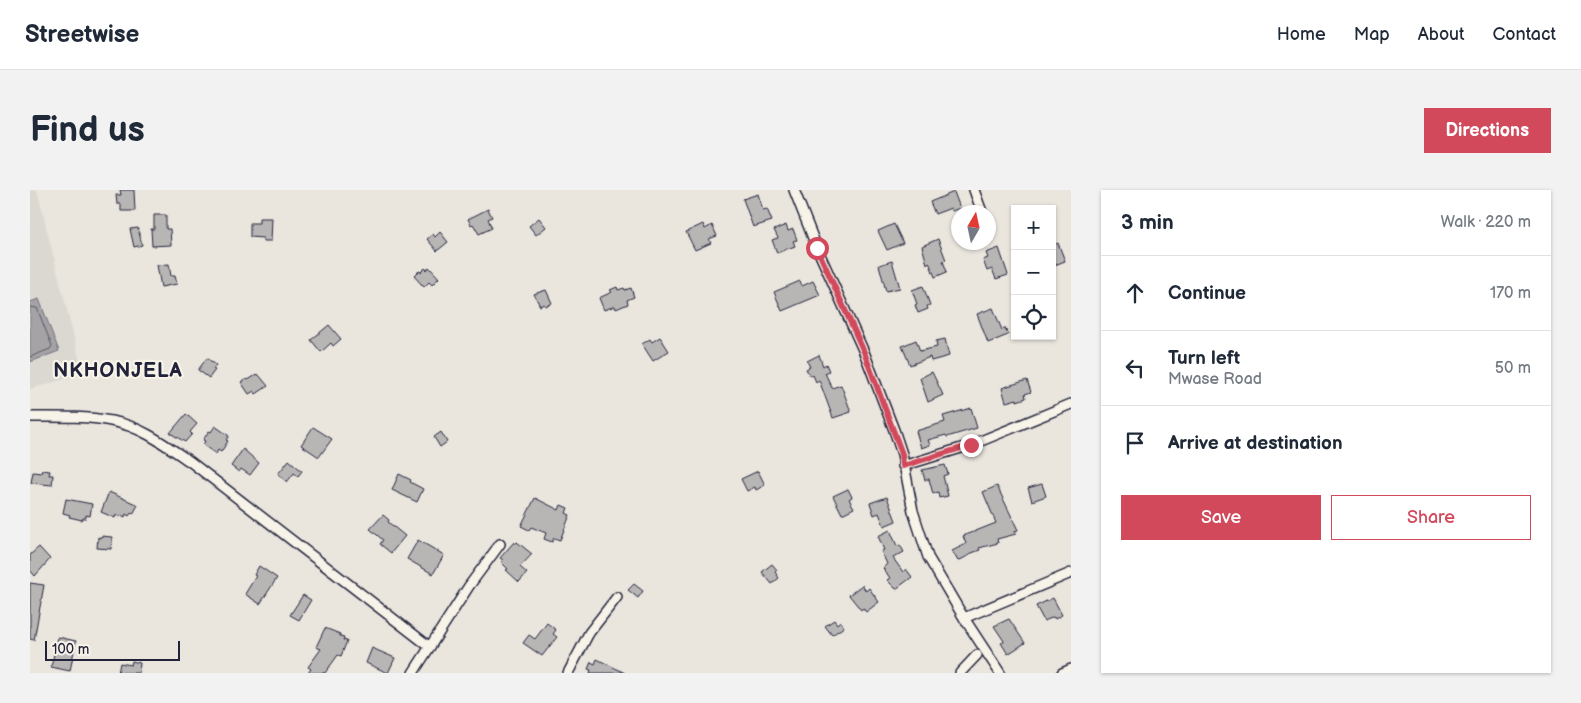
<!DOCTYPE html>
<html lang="en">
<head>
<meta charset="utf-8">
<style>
  :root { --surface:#fff; --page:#f2f2f3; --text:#1f2937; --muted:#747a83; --line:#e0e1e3; --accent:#d1495b }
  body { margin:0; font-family:"Balsamiq Sans",sans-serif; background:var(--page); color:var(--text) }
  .controls { position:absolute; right:15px; top:15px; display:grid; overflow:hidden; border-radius:0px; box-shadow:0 1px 4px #0004 }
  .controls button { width:45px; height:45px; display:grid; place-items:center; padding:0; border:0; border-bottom:1px solid var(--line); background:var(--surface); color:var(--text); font:25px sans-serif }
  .compass { position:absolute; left:921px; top:15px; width:45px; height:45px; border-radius:50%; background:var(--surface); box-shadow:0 1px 4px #0004; rotate:9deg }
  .scale { position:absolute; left:15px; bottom:12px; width:135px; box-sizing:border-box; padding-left:5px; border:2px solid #22223b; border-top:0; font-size:14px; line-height:18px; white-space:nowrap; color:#22223b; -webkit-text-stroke:4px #f7f3e8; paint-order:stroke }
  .stop { position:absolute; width:15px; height:15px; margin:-11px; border:4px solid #d1495b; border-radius:50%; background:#fff }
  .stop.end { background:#d1495b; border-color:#fff; box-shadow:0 1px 5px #0008 }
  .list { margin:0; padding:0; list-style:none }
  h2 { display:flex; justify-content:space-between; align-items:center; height:65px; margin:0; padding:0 20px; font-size:21px }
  h2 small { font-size:16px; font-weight:400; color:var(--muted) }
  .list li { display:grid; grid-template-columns:32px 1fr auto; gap:15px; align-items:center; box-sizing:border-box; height:75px; padding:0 20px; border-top:1px solid var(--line) }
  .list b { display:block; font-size:19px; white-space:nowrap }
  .list p { margin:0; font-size:16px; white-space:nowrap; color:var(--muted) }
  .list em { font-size:16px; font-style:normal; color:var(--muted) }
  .actions { display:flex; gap:10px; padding:15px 20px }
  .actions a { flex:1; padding:11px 0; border:1px solid var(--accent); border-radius:0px; text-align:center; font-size:18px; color:var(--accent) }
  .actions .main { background:var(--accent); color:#fff }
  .icon { flex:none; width:28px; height:28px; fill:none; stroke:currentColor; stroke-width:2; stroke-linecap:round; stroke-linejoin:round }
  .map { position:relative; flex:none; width:1041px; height:483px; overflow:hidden; border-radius:0px }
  header { display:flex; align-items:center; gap:30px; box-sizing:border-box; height:70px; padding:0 25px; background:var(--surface); border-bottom:1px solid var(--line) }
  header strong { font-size:24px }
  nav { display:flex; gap:28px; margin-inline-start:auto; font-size:18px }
  .intro { display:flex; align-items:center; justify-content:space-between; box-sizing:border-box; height:120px; padding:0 30px }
  h1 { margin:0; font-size:35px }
  .button { padding:12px 22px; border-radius:0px; background:var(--accent); color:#fff; font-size:18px; font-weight:700 }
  main { display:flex; gap:30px; padding:0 30px }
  aside { flex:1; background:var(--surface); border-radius:0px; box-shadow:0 1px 4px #0004 }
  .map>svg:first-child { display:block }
</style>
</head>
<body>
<header>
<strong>Streetwise</strong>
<nav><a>Home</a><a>Map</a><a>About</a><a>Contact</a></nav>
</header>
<div class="intro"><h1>Find us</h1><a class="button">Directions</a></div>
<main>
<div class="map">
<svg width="1041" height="483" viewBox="0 0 1041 483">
  <rect width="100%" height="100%" fill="#eae6de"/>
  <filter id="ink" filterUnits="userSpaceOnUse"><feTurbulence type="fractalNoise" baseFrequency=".02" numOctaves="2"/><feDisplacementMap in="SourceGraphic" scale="10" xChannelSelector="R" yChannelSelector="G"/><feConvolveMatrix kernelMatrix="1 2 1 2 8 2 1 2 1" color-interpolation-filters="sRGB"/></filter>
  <g filter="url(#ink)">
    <path fill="#dbd8d2" d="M0,0H7L53,184L0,199Z"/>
    <path fill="#a6a3a6" stroke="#716f7b" d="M9,109L29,161L0,172V112Z"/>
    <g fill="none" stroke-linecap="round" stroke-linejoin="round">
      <path stroke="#575666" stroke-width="1" d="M0,117L7,118L22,156L20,159L0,167"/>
    </g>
    <path fill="#b8b6b5" stroke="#22223b" d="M90,0H104L105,21H91V14H87L86,5H91Z
      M924,2L930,18L922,21L921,18L905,24L900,12Z
      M728,4L733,20L737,19L742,31L723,37L713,9Z
      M458,19L462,27L458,29L462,38L449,44L443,34L441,35L438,29Z
      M124,25H136V39H140L141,55L122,56L121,39H124Z
      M229,28H242L241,51H233V48L220,47V33H229Z
      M509,28L516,37L506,45L499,36Z
      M673,34L675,39L682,35L687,46L679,49L681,53L665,60L656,42Z
      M864,34L873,53L857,60L848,41Z
      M756,35L758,41L763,39L767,50L763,51L765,56L747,63L742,50L748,48L744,40Z
      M108,38L112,55L104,57L100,39Z
      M410,42L418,52L407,61L397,49L403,44L405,47Z
      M908,49L916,70L913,71L917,82L905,87L899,72L897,74L892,56Z
      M1028,53L1035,71L1022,76V56Z
      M969,58L978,85L966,89L962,79L957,81L953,70L958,68L956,63Z
      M862,71L870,98L856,101L849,75Z
      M139,74L141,86H145L147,94L131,97L127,75Z
      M399,77L409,88L402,95L399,92L394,97L384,86L389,81L391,82L395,78L397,80Z
      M770,91L772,96L783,91L790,105L752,121L744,102Z
      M893,96L900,115L897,116L898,119L888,123L885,115L887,114L882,100Z
      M587,97L588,100L594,98L595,100L601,98L604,107L597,110L598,114L586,119L585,116L574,120L569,108L582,102L580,100Z
      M516,100L522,113L515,116L514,114L510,116L504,104Z
      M963,118L972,140L975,138L978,145L958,153L947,124Z
      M299,135L311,149L303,156L301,153L291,162L281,150Z
      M630,147L639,161L623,171L612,154L620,149L622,152Z
      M915,149L919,166L901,171L900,167L880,175L872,156L886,150L890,161L907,157L906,151Z
      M789,165L793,176L796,174L799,181L795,183L802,198L811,195L821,222L803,228L789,190L786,192L783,185L780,186L776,179L780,177L777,171Z
      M177,168L186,175L183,179L185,180L179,188L168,180Z
      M902,182L913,205L898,212L890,188Z
      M228,184L238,196L226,204L224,201L219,204L211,192L217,189L218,190Z
      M997,190L1001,202L995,204L996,208L987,211V209L976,212L972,198Z
      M941,218L947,238L917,247L916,245L898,250L900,255L891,258L886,241L915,232L913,226Z
      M156,224L167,234L160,242L162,244L155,252L140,243Z
      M185,236L199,246L196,250L198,251L191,262L188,260L186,264L173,255L175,251L173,250L179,241L181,242Z
      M283,237L302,249L289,267L271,255Z
      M411,242L417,252L410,257L404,247Z
      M213,259L229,273L220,285L211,279L209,282L201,276Z
      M259,270L272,281L268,286L264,283L257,292L248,284Z
      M915,275L918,284L913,286L918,306L909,308L908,302L903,304L899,289L895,290L892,280Z
      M12,280L20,281L19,285H23L22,295L1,293L3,282L11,283Z
      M728,281L735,295L726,300L725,297L717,301L711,289Z
      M369,284L381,290L380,292L393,299L387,312L362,300Z
      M1012,294L1016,306L1002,311L998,298Z
      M967,296L988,340L985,341L986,344L967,349L968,353L949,358L950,360L939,364L940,365L928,371L922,361L936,354L933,346L966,333L953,302Z
      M818,299L822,307L819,309L824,318L812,324L803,306Z
      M79,302L108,315L103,324L101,323L99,326L96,324L95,327L91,325L90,327L86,325L85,328L71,322Z
      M857,307L866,331L854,336L849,323L844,325L840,313Z
      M505,308L529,320L531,315L538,318L536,323L540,325L530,350L524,348L522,352L514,349L516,343L501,337L499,340L491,336Z
      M36,309L62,314L60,326L56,325V328H53L52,330L39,327L40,325L33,323Z
      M353,325L359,330L358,332L375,346L361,363L350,354L353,350L340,339Z
      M860,340L867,356L870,355L874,362L863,368L873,382L876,379L882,387L866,399L857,390L860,388L853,378L857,374L851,361L854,360L848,346Z
      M71,346L82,347L81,359L67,358L68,347L70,348Z
      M388,350L414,365L403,384L377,369Z
      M484,352L485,354L487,352L502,364L490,377L497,383L489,392L476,380L478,379L471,372L473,370L470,368Z
      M9,357L20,369L5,386L0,380V365Z
      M742,374L747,380L745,382L749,388L742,394L732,382Z
      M229,376L247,388L230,414L215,404L226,386L224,385Z
      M0,393L14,395L4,450L0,449Z
      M604,394L613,401L608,408L598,400Z
      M832,395L836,401L839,398L849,412L836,422L833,418L831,420L819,405Z
      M273,405L281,410L269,430L260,425Z
      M1023,408L1032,425L1025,429L1024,427L1014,431L1006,416Z
      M979,429L995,453L978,464L971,453L974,451L964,436Z
      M804,430L807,434L810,431L814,437L802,445L795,436Z
      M517,433L526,440L523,444L527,447L512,466L493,453L499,445L505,449Z
      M295,438L310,444V446L314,447L313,450L317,451L311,466L308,465L295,483H278L281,479L278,477L291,459L286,457Z
      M28,447L46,451L40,481L21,477Z
      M342,458L365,468L358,483L336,473Z
      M567,469L595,483H560L561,480L558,479L561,472L565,474Z
      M102,471L110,473L109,483H88L90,473L101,475Z"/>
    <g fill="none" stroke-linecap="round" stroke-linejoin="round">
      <defs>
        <path id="street" d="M764,0L787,58L834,162L864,240L872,264L883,321L898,367L934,428L970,483
          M944,0L952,22
          M0,227C26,227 54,226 81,231C111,236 137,256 162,273L400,457
          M873,276L941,255L1041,214
          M934,428L1041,383
          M383,483L439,396L470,354
          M538,483L559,443L587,407
          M930,483L947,465
          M1032,483L1041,479"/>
      </defs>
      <use href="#street" stroke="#22223b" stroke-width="12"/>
      <use href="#street" stroke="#f7f3e8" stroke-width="9"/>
    </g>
  </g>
  <g fill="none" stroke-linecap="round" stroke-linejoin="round" filter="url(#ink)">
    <path stroke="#d1495b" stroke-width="6" d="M787,58L834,162L872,264L873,276L941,255"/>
  </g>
  <g text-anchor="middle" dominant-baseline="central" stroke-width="4.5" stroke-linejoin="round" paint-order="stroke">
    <g font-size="20" font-weight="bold" letter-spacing="1" fill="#22223b" stroke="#f7f3e8">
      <text x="88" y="181">NKHONJELA</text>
    </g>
  </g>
</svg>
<div class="controls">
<button>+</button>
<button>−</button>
<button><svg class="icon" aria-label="locate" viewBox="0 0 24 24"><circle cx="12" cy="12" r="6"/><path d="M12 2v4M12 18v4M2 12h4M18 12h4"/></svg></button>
</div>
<svg class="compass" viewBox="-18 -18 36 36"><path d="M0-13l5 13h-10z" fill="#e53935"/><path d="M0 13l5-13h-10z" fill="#747a83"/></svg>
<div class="scale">100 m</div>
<div class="stop" style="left:787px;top:58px"></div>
<div class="stop end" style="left:941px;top:255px"></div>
</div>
<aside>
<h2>3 min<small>Walk · 220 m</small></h2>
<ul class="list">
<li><svg class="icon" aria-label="ahead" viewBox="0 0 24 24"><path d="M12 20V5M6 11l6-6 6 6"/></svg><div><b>Continue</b></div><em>170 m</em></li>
<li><svg class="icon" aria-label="left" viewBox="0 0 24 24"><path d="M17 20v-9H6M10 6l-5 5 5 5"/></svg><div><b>Turn left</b><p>Mwase Road</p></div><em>50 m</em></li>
<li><svg class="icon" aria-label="arrive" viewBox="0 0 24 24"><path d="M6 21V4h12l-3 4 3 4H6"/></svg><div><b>Arrive at destination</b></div></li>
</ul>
<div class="actions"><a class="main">Save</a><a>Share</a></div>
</aside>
</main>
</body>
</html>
